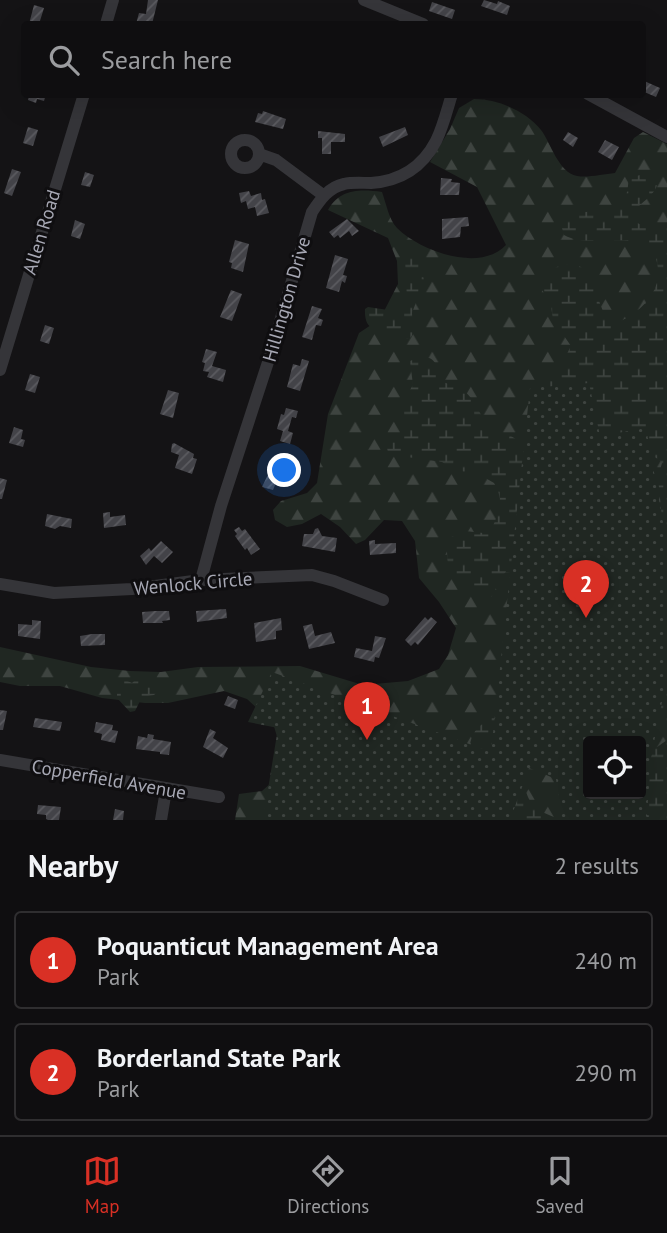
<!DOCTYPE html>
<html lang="en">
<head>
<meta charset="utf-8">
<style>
  :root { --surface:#0f0e10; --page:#1d1c1e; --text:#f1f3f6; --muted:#9b9c9f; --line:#2f2e30; --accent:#d93025 }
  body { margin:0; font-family:"PT Sans",sans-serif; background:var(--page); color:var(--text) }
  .controls { position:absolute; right:21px; bottom:21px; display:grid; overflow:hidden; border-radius:7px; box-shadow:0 7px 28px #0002 }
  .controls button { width:63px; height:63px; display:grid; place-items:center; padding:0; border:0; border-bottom:2px solid var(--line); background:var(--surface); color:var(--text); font:35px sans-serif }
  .you { position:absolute; left:285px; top:471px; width:24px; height:24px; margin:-18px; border:5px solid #fff; border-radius:50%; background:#1a73e8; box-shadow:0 0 0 10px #1a73e833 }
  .badge { display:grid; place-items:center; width:46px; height:46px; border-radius:50%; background:var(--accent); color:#fff; font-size:23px; font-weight:700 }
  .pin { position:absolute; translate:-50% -58px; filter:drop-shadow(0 2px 4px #0008) }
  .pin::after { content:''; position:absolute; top:37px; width:24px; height:21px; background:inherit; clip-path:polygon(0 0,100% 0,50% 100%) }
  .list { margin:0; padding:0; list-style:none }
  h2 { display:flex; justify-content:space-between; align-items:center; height:91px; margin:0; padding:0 28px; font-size:30px }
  h2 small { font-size:23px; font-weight:400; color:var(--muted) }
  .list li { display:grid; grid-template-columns:46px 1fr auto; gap:21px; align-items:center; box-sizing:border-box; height:98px; margin:0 14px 14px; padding:0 14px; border:2px solid var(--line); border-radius:7px }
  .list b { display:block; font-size:26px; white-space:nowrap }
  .list p { margin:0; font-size:23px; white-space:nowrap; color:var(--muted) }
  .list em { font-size:23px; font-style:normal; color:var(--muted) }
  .icon { flex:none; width:38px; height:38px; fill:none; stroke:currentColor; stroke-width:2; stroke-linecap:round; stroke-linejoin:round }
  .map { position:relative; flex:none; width:667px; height:820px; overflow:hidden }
  .search { position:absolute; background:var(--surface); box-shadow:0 7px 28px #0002; left:21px; right:21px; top:21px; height:77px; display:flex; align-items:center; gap:18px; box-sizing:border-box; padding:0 24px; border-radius:7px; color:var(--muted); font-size:26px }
  .sheet { height:315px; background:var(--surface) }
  nav { display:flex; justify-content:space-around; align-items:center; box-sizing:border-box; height:98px; border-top:2px solid var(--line); background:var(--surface); font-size:19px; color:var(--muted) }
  nav a { display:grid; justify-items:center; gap:4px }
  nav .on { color:var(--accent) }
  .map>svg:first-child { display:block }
</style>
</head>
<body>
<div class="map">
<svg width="667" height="820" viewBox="0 0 667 820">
  <defs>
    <pattern id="forest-firs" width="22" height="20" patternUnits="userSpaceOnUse" patternTransform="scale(1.75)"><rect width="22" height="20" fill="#202722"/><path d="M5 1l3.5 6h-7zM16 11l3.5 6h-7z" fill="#3e4440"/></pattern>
    <pattern id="wetland-marsh" width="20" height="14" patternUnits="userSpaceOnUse" patternTransform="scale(1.75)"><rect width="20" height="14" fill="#202722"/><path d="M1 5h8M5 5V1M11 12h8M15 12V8" fill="none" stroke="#3e4440"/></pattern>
    <pattern id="park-dots" width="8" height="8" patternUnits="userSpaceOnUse" patternTransform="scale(1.75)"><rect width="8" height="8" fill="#202722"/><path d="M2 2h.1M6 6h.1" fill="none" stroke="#3e4440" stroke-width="1.8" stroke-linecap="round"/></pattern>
    <pattern id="building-hatch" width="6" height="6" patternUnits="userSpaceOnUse" patternTransform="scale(1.75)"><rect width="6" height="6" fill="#434348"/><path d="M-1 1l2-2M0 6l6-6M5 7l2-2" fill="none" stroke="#5b5b60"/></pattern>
  </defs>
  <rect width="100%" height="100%" fill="#141315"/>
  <path fill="url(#forest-firs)" fill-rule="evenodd" d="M474,99C498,99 526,111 541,130C551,143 558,172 577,176C588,178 604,174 615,173L634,138L643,132L667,144V820H235L239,794L262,791L271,783L281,750L273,723L247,699L224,691L168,703H145L102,698L60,686H20L0,682V647L91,667L130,671L161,672L198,667L300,666L363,685L408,681L439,669L448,655L456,628L439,602L419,578L415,541L402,521L384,520L365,540L356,544L340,527L321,514L302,524L287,527L275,520L273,510L281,501L307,493L317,483L328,414L359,333L380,319L398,284L397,261L388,238L328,210C340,189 359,189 382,192C386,203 389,220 397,228C420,251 480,273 506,245L477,187L430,162L450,129L459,108ZM588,741H641V794H588Z"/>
  <path fill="url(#wetland-marsh)" d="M644,174L658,179C658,198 634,202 632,220L643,226H667V572L658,477L662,463C654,453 642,455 631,454L537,769C528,778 523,785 528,797C533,810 555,820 569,819C591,815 619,802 641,794L653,750L667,740V820H316L468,766C470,736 470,729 497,715L519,603L511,573L506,572C497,579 497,591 489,600L483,598L474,587L454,580C447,565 445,554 449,538L465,531L483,533L492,528L496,519L500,499L498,490L494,483L475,472L456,471L442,462L393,455L388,452L387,448L403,431L402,403L413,385L410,361C434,351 436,362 443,382C450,385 459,387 464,391C480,402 485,440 511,436L525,445L534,392L542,383L556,375L571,346L553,320L551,305L541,288C548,275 553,264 569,264C599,263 594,311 613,324C636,317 661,294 658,269C657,261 656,254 649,249C623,231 590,249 564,235L562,228C574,200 617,221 626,196C628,190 628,183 629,178Z
    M414,253L420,257L424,281L412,313L413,334L410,338C402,339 400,335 393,333C377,329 364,332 365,309L368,307L388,310L405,307L407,299L405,258Z
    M141,674L151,676L157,692L154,695L142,697L135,711L130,712L117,698V687L123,679L132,683Z
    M667,674V729L656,716Z"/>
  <path fill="url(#park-dots)" fill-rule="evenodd" d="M589,383L600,436L646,428L667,544V677L651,757L647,815L667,820H562L556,779L529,768L510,820H263L278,728L248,722L272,672L491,752L530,388ZM588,741H641V794H588Z"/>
  <path fill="url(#building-hatch)" d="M148,0H158L152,24H136L139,13L146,14Z
    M484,0L497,4L498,1L510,6L507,15L481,6Z
    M432,2L455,10L452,19L429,11Z
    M34,5L44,8L39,24H29Z
    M642,80L660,88L656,97L642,91Z
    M26,94H46L44,101L37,99L36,103L28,100L29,97Z
    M263,111L286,119L283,129L255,122L258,113L262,114Z
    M28,127L38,130L33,146L23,143Z
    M405,127L408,135L383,147L379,137Z
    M318,131L345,134V142H331V154H322V138H318Z
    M568,132L578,138L573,147L563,140Z
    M605,140L619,147L612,160L598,152Z
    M12,169L21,172L12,196L4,193Z
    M85,172L94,175L90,187L81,185Z
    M441,178L452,179L451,182L460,183L459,195H440Z
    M249,191L251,196L261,193L262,200L265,199L269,213L257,216L255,207L248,209L246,201L241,203L239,193Z
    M468,217L469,226L461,227L460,237L442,239V219Z
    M347,219L359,231L352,236L349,231L340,238L338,235L334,238L329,232Z
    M75,220L85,224L80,239L71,236Z
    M235,240L249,244L243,272L231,268L232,263L229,262Z
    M335,255L348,259L343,275L347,276L345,283L342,281L339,292L326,288Z
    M231,290L242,294L232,321L220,317Z
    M312,306L322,309L318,318L323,320L321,326L316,325L312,340L302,337Z
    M45,325L54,328L49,344L40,341Z
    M206,349L217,352L212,366L226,370L223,382L207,377L209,372L203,371L205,363L202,362Z
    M302,359L309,361L300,391L287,387L293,364L300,366Z
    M30,374L40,377L35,393L25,390Z
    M168,390L179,393L173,418L160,414Z
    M286,408L298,411L296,418L292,417L288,431L293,433L290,444L280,441L283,431L277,429L281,414L284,415Z
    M14,427L23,430L21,439L25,440L23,447L9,443Z
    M174,443L194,454L193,458L197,459L192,474L175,468L179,455L171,452L172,444Z
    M273,464L282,468L273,490L262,487Z
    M0,478L7,480L2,499H0Z
    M110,512V517L125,515L126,525L104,528L103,513Z
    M47,514L72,519L71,528L60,526L55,529L45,526Z
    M239,527L242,531L245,529L260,549L251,555L247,548L245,550L235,536L237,534L234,530Z
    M318,528L322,536L337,538L335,552L302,546L304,534H313L315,529Z
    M375,540V544L396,543V553L370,555L369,541Z
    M161,541L173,552L162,563L154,556L146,565L140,556L149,548L151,551Z
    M226,609L227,618L197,622L196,611Z
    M155,611H169L170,620L162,621L163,623H143L142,612Z
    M425,617L428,620L431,617L437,622L418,645L415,642L411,646L405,640Z
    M281,618L282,630L276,631V639L256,642L254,623Z
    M32,620L41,621L40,639L18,636V624L32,625Z
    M312,624L315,636L331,632L335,643L309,649L303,626Z
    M92,634H105V645L81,646L80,636Z
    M375,636L386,638L379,658L375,657L374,662L354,657L356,648L372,651Z
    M228,696L238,700L235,709L224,705Z
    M0,710L7,711L3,730H0Z
    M35,718L62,722L60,731L33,727Z
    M96,722L113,725L112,730L118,731L115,743L101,740L102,734L94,732Z
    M210,729L216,732L213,738L228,748L223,758L203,747Z
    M148,734L154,735L153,739L171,742L169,755L160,754V752L136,749L138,736L147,738Z
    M38,805L61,807L59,820H48L46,819V815L37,814Z
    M115,809L124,811L123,820H113Z"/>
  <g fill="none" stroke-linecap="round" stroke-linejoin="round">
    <path stroke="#353539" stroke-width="12" d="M364,0L423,24
      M106,24L113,0
      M588,94L667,137
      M231 154a14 14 0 1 1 28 0a14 14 0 1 1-28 0Z
      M259,154L276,160L323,195
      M0,370L84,94
      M201,580L221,506L270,356L312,212C320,200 329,187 344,184C352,182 362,183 371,183C400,181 422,168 436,141C443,127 447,110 452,94
      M0,584L54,593L132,589L201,580L312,575L334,581L383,600
      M0,760L219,797
      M161,820L166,790"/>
  </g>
  <g text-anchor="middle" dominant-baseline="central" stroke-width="6" stroke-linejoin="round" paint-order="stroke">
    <g font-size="19" fill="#a7a8b4" stroke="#0f0e10">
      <text transform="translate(41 232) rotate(-73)">Allen Road</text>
      <text transform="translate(286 299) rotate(-74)">Hillington Drive</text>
      <text transform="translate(193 583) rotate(-5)">Wenlock Circle</text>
      <text transform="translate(109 779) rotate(10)">Copperfield Avenue</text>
    </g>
  </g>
</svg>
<div class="controls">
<button><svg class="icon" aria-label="locate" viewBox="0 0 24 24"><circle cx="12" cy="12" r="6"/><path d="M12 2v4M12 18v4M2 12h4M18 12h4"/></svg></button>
</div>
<div class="you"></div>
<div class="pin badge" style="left:367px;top:740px">1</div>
<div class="pin badge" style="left:586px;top:618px">2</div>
<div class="search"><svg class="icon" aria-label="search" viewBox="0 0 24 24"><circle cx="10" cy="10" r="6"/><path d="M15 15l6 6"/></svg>Search here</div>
</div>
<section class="sheet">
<h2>Nearby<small>2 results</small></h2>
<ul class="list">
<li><span class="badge">1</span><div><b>Poquanticut Management Area</b><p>Park</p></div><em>240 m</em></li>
<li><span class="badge">2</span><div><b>Borderland State Park</b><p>Park</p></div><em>290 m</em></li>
</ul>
</section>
<nav>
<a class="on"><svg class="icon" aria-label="map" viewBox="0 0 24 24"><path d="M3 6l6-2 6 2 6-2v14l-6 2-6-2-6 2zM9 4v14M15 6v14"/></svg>Map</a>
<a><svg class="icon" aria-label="directions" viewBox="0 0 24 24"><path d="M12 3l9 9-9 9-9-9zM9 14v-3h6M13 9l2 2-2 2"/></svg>Directions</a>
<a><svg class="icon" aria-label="saved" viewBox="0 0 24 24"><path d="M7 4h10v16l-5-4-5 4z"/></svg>Saved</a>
</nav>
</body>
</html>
